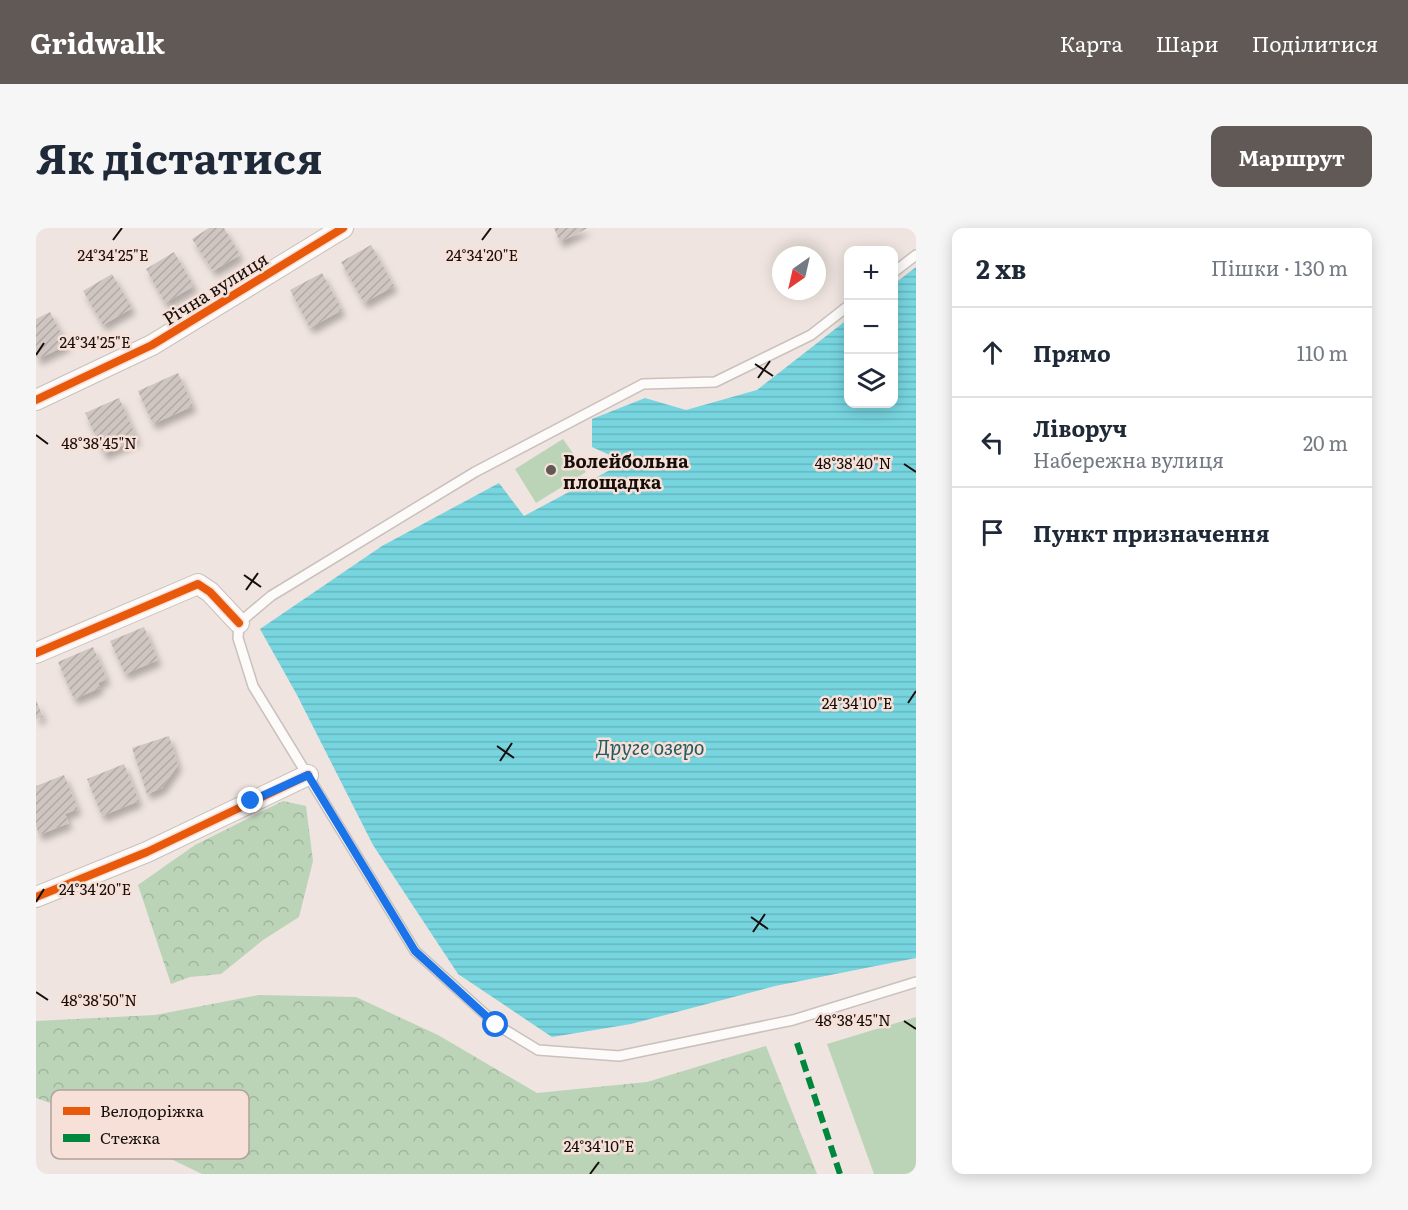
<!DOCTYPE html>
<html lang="uk">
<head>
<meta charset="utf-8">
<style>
  :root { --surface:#fff; --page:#f6f6f7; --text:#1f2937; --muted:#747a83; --line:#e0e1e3; --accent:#615955 }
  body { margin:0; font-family:Literata,serif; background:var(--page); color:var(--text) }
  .controls { position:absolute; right:18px; top:18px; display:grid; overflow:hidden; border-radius:12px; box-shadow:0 3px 15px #0003 }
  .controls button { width:54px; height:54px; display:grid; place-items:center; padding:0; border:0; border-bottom:2px solid var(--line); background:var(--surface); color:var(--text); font:30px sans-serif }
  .compass { position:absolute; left:736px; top:18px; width:54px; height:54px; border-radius:50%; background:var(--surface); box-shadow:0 3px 15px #0003; rotate:214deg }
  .stop { position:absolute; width:18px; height:18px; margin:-14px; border:4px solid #1a73e8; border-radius:50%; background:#fff }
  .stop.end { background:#1a73e8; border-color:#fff; box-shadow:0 2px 6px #0008 }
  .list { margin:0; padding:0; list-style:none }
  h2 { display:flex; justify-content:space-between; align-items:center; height:78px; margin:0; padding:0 24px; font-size:26px }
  h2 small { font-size:20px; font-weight:400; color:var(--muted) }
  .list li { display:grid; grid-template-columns:39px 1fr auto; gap:18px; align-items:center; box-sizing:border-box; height:90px; padding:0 24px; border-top:2px solid var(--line) }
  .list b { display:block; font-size:22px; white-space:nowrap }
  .list p { margin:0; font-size:20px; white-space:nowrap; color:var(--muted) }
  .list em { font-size:20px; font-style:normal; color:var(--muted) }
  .icon { flex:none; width:33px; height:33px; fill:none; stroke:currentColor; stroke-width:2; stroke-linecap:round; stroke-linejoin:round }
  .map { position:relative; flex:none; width:880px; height:946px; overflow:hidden; border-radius:12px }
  header { display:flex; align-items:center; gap:36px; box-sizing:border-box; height:84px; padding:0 30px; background:var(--accent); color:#fff }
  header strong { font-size:28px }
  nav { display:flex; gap:33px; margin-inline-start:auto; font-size:21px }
  .intro { display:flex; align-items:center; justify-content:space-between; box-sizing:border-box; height:144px; padding:0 36px }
  h1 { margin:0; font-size:42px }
  .button { padding:15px 27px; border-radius:12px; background:var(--accent); color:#fff; font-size:21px; font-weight:700 }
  main { display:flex; gap:36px; padding:0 36px }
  aside { flex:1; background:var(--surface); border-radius:12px; box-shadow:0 3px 15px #0003 }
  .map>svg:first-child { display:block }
</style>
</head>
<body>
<header>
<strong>Gridwalk</strong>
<nav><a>Карта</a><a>Шари</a><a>Поділитися</a></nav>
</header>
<div class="intro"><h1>Як дістатися</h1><a class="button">Маршрут</a></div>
<main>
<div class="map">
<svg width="880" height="946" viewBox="0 0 880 946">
  <defs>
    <pattern id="forest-crowns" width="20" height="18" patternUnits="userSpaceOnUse" patternTransform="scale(1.5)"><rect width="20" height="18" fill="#bbd4b8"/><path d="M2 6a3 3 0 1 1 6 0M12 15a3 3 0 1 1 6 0" fill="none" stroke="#a0b59d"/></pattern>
    <pattern id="water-rules" width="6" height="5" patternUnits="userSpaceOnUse" patternTransform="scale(1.5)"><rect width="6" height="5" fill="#77d5e0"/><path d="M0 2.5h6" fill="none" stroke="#66b6bf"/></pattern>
    <pattern id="building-hatch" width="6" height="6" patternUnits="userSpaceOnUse" patternTransform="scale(1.5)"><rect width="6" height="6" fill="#cfc6c2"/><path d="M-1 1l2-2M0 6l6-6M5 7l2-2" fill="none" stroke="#b1a9a5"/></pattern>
    <filter id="shadow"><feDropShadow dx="3.5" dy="6" stdDeviation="3" flood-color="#0004"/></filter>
  </defs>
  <rect width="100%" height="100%" fill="#efe4df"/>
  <path fill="#bbd4b8" d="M527,211L550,244L500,275L479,241Z
    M880,789V946H838L791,816Z"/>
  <path fill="url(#forest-crowns)" d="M247,573L270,578L277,633L263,689L227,712L185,746L154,749L135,756L102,657L159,617Z
    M223,767L320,769L402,807L501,865L611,854L730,818L781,946H166L34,882L0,870V793L119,787Z"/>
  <path fill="url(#water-rules)" d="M880,39V730L739,758L595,796L516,809L422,746L337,617L261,467L224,401L346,318L463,255L488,288L589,234L556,219V191L609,170L650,182L721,162L812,91V176H858V56Z"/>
  <path fill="url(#building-hatch)" filter="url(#shadow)" d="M173,0H188L204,27L177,43L156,11Z
    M518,0H552L524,14Z
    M335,17L358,58L328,75L305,34Z
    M138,24L158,58L129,75L110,41Z
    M286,45L306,82L274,100L254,62Z
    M76,46L96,80L67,97L47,63Z
    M14,84L31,117L2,131L0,128V91Z
    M142,145L157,178L117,196L102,163Z
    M83,170L101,211L68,226L49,185Z
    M108,399L122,432L89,446L74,413Z
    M57,419L71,451L62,455L64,460L38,471L22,434Z
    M0,472L7,489L0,491Z
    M133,508L142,537L126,560L111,566L96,520Z
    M88,536L103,573L66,588L51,551Z
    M28,547L42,581L29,586L33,595L3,607L0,598V558Z"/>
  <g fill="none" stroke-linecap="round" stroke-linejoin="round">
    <defs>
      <path id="lane" d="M858,44L880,27
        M812,78L775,107L679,154L607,156L439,244L235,368L203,395L202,410L217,458L379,723L461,797L502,822L583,828L757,792L880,754"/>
      <path id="street" d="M0,172L116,117L307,0
        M0,425L162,356L174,364L203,395
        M0,669L111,624L272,547"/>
    </defs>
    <use href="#lane" stroke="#c9c1bd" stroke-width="12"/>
    <use href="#street" stroke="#c9c1bd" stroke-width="22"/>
    <use href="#lane" stroke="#fdfbfa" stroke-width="9"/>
    <use href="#street" stroke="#fdfbfa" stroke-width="20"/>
    <path stroke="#00873e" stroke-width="6" stroke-dasharray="12 6" stroke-linecap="butt" d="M761,815L804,946"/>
    <defs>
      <path id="cycleway" d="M0,172L116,117L307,0
        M0,425L162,356L174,364L203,395
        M0,669L111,624L272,547"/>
    </defs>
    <use href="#cycleway" stroke="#f6e0d8" stroke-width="11"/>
    <use href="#cycleway" stroke="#e8590c" stroke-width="8"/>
  </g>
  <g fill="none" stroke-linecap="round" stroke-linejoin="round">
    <path stroke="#1a73e8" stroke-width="8" d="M215,573L272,547L379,723L460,797"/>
  </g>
  <path fill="none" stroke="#150e0b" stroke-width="2" d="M77,12L86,0M446,12L455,0M0,127L8,115M719,136L737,148M722,150L734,133M0,207L12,216M868,236L880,244M208,347L225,359M210,362L222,345M872,475L880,463M461,518L478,530M464,533L476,515M0,674L8,661M715,689L732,701M717,704L729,686M0,764L12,772M868,793L880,801M554,946L563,934"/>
  <circle fill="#615955" stroke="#f6e0d8" stroke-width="2" cx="515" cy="242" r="6"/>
  <g text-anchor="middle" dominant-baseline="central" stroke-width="5" stroke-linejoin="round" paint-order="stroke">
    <g font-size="18" fill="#150e0b" stroke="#f6e0d8">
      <text transform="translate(179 60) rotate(-32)">Річна вулиця</text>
    </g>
    <g font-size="18" font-weight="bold" fill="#150e0b" stroke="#f6e0d8" text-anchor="start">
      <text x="527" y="232">Волейбольна<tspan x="527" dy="21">площадка</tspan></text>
    </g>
    <g font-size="20" font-style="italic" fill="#245b63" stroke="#f6e0d8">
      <text x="614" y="518">Друге озеро</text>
    </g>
  </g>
  <rect x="15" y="862" width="198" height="69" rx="9" fill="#f6e0d8" stroke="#b2a19a" stroke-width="1.5"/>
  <rect x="27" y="879" width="27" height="8" fill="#e8590c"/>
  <rect x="27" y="906" width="27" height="8" fill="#00873e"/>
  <g font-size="16" fill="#150e0b">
    <text x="64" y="889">Велодоріжка</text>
    <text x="64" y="916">Стежка</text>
  </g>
  <g font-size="15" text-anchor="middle" fill="#150e0b" stroke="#f6e0d8" stroke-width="5" stroke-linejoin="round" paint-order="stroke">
    <text x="77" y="33">24°34'25"E</text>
    <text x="446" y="33">24°34'20"E</text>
    <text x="59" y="120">24°34'25"E</text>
    <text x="63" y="221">48°38'45"N</text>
    <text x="817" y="241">48°38'40"N</text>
    <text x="821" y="481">24°34'10"E</text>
    <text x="59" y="667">24°34'20"E</text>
    <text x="63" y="778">48°38'50"N</text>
    <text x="817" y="798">48°38'45"N</text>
    <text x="563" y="924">24°34'10"E</text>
  </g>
</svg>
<div class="controls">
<button>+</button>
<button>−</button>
<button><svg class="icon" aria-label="layers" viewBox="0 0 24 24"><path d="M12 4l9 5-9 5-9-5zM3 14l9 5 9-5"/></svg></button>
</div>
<svg class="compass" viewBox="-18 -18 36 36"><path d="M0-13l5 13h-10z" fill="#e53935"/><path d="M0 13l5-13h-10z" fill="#747a83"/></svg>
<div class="stop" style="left:460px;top:797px"></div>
<div class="stop end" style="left:215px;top:573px"></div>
</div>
<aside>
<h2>2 хв<small>Пішки · 130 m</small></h2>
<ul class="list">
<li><svg class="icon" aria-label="ahead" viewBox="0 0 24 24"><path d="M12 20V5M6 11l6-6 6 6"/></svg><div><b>Прямо</b></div><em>110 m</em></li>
<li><svg class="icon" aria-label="left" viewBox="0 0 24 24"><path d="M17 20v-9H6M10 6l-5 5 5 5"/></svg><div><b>Ліворуч</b><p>Набережна вулиця</p></div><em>20 m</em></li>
<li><svg class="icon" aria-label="arrive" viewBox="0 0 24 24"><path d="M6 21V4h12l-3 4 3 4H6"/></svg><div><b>Пункт призначення</b></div></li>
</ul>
</aside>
</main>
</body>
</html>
